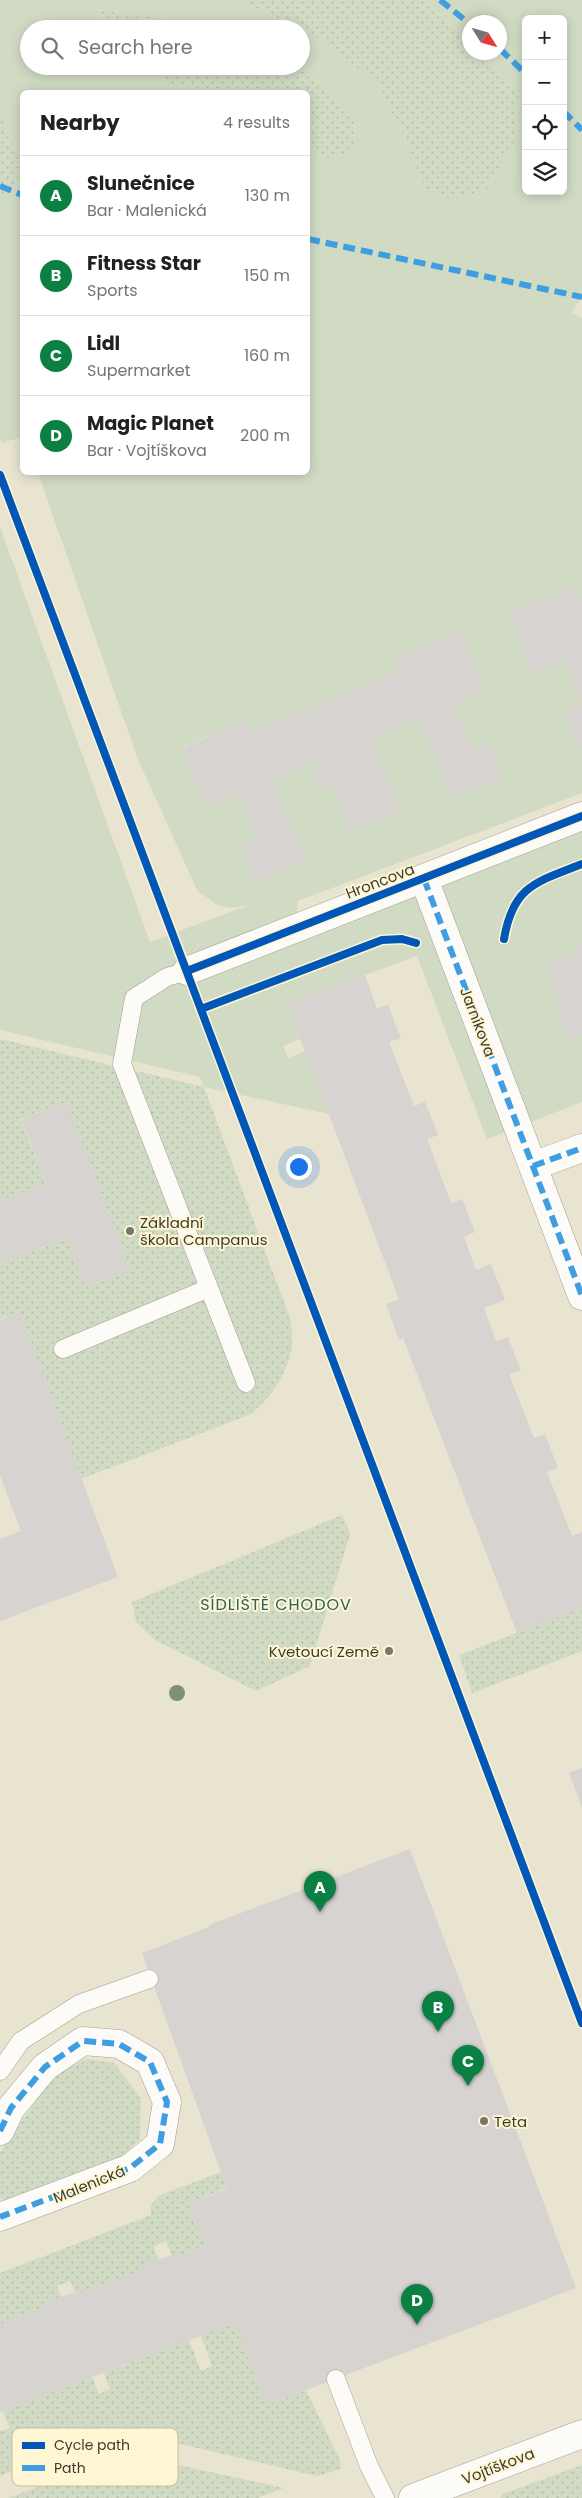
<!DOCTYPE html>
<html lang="en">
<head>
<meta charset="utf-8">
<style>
  :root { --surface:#fff; --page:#f6f6f6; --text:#202124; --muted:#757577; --line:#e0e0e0; --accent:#0b8043 }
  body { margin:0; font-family:Poppins,sans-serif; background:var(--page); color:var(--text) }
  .controls { position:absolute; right:15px; top:15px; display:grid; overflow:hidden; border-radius:8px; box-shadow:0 2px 12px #0003 }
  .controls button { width:45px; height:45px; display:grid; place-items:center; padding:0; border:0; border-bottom:1px solid var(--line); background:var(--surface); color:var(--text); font:25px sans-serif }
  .compass { position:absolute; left:462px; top:15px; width:45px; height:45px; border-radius:50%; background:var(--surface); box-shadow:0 2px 12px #0003; rotate:127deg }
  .you { position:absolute; left:298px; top:1166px; width:18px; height:18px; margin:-12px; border:4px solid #fff; border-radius:50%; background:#1a73e8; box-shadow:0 0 0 8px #1a73e833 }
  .badge { display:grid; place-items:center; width:32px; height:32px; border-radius:50%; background:var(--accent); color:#fff; font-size:16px; font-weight:700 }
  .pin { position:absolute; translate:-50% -41px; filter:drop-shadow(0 1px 2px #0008) }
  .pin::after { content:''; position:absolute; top:26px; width:18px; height:15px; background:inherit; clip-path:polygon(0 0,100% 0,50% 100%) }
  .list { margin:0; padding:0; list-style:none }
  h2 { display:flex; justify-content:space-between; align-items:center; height:65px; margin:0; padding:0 20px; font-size:21px }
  h2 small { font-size:16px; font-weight:400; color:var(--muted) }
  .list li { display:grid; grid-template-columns:32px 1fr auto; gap:15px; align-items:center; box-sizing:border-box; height:80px; padding:0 20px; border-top:1px solid var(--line) }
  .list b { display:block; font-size:19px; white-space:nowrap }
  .list p { margin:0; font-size:16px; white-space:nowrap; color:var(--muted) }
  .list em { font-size:16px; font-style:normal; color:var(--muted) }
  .icon { flex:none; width:28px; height:28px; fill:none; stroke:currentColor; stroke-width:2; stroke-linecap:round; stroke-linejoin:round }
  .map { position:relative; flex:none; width:582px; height:2498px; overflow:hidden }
  .search { position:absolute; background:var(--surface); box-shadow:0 2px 12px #0003; left:20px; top:20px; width:290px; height:55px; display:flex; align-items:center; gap:12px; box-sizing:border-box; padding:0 18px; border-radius:28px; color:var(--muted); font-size:19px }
  .panel { position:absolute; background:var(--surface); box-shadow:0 2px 12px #0003; left:20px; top:90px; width:290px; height:385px; border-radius:8px }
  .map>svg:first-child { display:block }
</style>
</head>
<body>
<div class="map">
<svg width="582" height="2498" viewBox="0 0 582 2498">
  <defs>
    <pattern id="grass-dots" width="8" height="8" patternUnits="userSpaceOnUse" patternTransform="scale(1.25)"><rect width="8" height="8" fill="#d1dbc4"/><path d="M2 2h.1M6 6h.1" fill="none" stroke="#b4bda9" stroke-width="1.8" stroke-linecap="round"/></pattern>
  </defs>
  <rect width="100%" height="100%" fill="#e8e4d0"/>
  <path fill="url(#grass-dots)" d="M238,0H423L469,39L470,52L482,53L518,95L513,145L486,191L451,199L425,189L405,138L377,83L316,37Z
    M100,9L226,28L228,29H102Z
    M143,66H294L314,78L356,124L353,152L326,159L308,145V92H208L173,84Z
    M0,111L22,166V183L2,198H0Z
    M0,1039L204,1087L291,1321C291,1329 293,1340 292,1348C286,1375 271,1399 249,1415L81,1479L20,1312L0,1319V1264L67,1238L85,1287L130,1270L67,1102L21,1119L46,1184L0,1201Z
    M342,1515L350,1534L310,1666L256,1691L155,1640L136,1622L132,1602Z
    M582,1608V1651L472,1693L459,1655Z
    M87,2059L114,2063L141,2098L140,2139L107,2172L6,2202L0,2198V2152L47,2085L65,2070Z
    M221,2172L227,2188L187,2204L206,2246L173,2258L166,2241L154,2246L158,2260L138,2267L139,2271L76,2295L70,2281L57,2286L61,2297L41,2305L42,2308L0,2324V2273L151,2215V2205L160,2195Z
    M235,2323L266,2405L306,2390L340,2460L341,2469L317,2476L126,2431L0,2476V2431L10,2428L3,2411L92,2377L99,2394L110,2389L104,2373L189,2340L201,2371L212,2366L201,2336Z
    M128,2454L284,2488L257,2498H8Z
    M582,2465V2498H500L503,2494Z"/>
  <path fill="#d1dbc4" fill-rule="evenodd" d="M3,0H238L299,29H228L100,9L102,29H29V66H143L173,84L208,92H22V166L0,111V1Z
    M423,0H582V297L572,312L582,318V599L576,586L509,612L532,673L564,660L582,706L566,712L579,747L582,746V793L298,901L294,932L582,819V943L576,946L578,952L545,965L561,1003L555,1006L568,1040L582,1035V1102L487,1139L417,956L287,1004L300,1039L283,1046L288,1058L305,1051L329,1114L204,1087L200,1077L0,1030V527L150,942L249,905L230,908L217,905L197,890L137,757L38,473L308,472V145L326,159L353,152L356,124L314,78L294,66H301V30L316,37L377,83L405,138L425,189L451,199L486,191L513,145L518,95L482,53L500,52V22H470L469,39ZM526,19H563V191H526ZM460,631L485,691L453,704L472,749L488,742L502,777L452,798L419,718L371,738L401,810L350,832L330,784L319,789L312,772L323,767L320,760L272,780L306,860L241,846L257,839L238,794L206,808L181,747L247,720L252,732L399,671L393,658Z
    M22,183V437L2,443L0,438V198Z"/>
  <path fill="#d6d3d1" d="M576,586L582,599V746L579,747L565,712L582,706L564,660L532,673L509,612Z
    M460,631L485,691L453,704L472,749L488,742L503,777L452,798L419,718L371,738L401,810L350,832L330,784L319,789L312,771L323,767L320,760L272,780L306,860L255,881L241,846L257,839L238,794L206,808L181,748L247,720L252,732L399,671L393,658Z
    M582,943V1035L568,1040L555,1006L561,1003L545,965L578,952L576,946Z
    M365,975L377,1009L388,1004L397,1029L401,1038L389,1042L414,1106L425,1102L435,1127L438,1135L427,1139L451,1203L462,1199L475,1232L464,1237L476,1270L491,1264L505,1300L484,1308L496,1341L508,1337L517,1361L521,1370L509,1374L534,1438L545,1434L558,1468L547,1472L572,1536L582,1532V1608L517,1633L403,1338L399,1340L386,1304L399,1299L287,1004Z
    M67,1102L130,1270L85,1287L67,1238L0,1264V1201L46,1184L22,1119Z
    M20,1312L118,1577L0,1621V1539L21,1531L0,1475V1320Z
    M582,1768V1807L569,1773Z
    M410,1849L576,2288L266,2405L235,2323L0,2412V2324L42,2308L40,2305L74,2292L76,2295L139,2271L138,2267L172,2255L173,2258L206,2246L187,2204L227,2189L142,1953L209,1927V1925Z"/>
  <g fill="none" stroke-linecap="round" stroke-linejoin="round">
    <defs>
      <path id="service" d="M209,1288L246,1383
        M63,1349L209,1288L122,1064L134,998L167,977L187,971
        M0,2071L21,2041L79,2004L149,1979
        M336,2379L369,2466L385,2498"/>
      <path id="minor" d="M424,879L582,1296
        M187,971L582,816
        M533,1166L582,1148
        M0,2131L11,2108L45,2067L83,2041L119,2044L150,2062L167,2102L160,2144L130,2168L0,2217
        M413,2498L582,2434"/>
    </defs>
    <use href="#service" stroke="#a29f90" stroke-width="19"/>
    <use href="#minor" stroke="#a29f90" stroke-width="29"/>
    <use href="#service" stroke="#fcfbf8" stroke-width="18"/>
    <use href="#minor" stroke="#fcfbf8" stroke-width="28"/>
    <path stroke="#3f9ee1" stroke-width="6" stroke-dasharray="12 6" stroke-linecap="butt" d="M440,0L470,24
      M500,49L526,74
      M563,111L582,130
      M0,186L22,195
      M308,239L582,297
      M424,879L582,1296
      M533,1166L582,1148
      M0,2131L11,2108L45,2067L83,2041L119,2044L150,2062L167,2102L160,2144L130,2168L0,2217"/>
    <defs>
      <path id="cycleway" d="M0,475L582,2023
        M504,939C513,886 536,882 582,864
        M187,971L582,816
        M201,1009L382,940L402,939L416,943"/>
    </defs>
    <use href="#cycleway" stroke="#fff7d3" stroke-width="11"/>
    <use href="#cycleway" stroke="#0057b8" stroke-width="8"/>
  </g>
  <circle fill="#7e926f" cx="177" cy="1693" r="8"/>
  <g fill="#7a7767" stroke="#fff7d3" stroke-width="2">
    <circle cx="130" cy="1231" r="5"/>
    <circle cx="389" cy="1651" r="5"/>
    <circle cx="484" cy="2121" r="5"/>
  </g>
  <g text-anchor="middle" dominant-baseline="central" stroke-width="4" stroke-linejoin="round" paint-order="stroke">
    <g font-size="15" fill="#3f3c2e" stroke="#fff7d3">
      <text transform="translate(380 881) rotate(-21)">Hroncova</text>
      <text transform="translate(478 1022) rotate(69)">Jarníkova</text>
      <text transform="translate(89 2184) rotate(-22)">Malenická</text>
      <text transform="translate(498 2466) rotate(-21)">Vojtíškova</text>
    </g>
    <g font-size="15" fill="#3f3c2e" stroke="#fff7d3" text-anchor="start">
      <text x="140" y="1222">Základní<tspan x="140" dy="17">škola Campanus</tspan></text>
      <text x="379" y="1651" text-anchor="end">Kvetoucí Země</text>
      <text x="494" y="2121">Teta</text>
    </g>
    <g font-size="16" letter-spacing="1" fill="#276160" stroke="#fff7d3">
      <text x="276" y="1604">SÍDLIŠTĚ CHODOV</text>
    </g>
  </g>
  <rect x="12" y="2428" width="166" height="58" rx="8" fill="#fff7d3" stroke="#c5bfa2" stroke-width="1"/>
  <rect x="22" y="2442" width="23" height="7" fill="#0057b8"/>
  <rect x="22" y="2465" width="23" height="6" fill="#3f9ee1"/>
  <g font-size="14" fill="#3f3c2e">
    <text x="54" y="2450">Cycle path</text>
    <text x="54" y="2473">Path</text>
  </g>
</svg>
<div class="controls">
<button>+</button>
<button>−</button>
<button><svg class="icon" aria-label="locate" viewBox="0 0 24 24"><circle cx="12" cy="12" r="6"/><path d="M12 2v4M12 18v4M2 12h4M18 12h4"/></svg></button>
<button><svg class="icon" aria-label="layers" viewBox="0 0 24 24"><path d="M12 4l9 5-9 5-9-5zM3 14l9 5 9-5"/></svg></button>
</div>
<svg class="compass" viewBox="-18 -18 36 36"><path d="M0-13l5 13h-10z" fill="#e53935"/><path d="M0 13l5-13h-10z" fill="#757577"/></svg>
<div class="you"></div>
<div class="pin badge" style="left:320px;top:1912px">A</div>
<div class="pin badge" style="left:438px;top:2032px">B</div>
<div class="pin badge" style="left:468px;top:2086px">C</div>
<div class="pin badge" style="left:417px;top:2325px">D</div>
<div class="search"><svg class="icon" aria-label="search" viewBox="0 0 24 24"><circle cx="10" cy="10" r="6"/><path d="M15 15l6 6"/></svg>Search here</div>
<section class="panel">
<h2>Nearby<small>4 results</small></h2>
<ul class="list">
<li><span class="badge">A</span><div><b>Slunečnice</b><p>Bar · Malenická</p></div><em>130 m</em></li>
<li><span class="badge">B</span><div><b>Fitness Star</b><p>Sports</p></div><em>150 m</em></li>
<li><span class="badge">C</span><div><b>Lidl</b><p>Supermarket</p></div><em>160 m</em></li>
<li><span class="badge">D</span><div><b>Magic Planet</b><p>Bar · Vojtíškova</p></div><em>200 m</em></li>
</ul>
</section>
</div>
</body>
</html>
